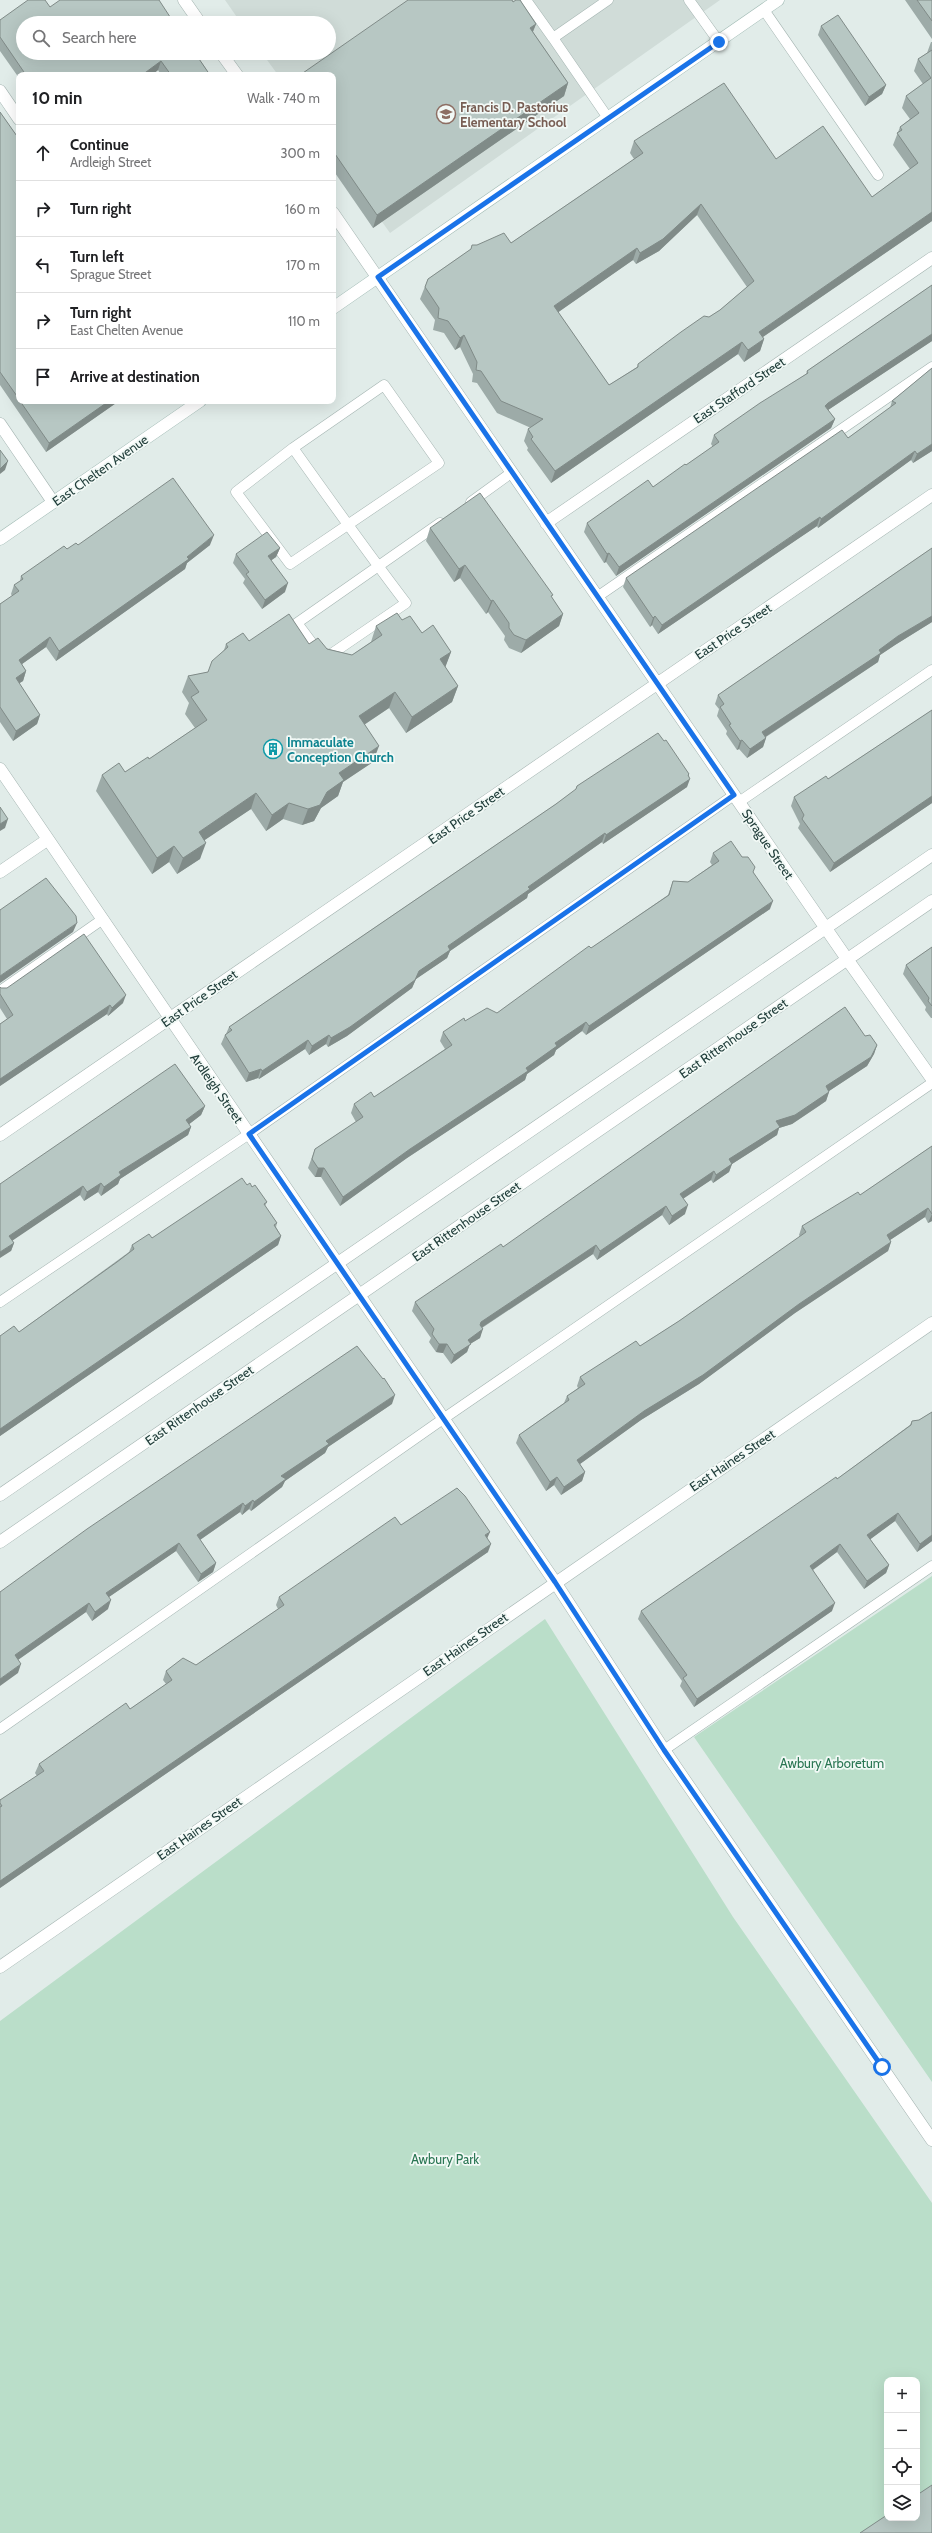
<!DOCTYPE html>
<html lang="en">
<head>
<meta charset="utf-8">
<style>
  :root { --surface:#fff; --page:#f6f6f6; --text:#202124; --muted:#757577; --line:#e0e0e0 }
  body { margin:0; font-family:Cabin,sans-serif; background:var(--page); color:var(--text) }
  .controls { position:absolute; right:12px; bottom:12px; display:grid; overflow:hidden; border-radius:8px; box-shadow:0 4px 16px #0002 }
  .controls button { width:36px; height:36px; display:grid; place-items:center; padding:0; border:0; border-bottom:1px solid var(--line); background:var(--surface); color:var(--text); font:20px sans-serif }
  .stop { position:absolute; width:12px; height:12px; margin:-9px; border:3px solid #1a73e8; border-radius:50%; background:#fff }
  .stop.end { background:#1a73e8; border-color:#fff; box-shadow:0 1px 4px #0008 }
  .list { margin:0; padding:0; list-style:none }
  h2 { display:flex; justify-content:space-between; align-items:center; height:52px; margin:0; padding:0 16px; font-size:17px }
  h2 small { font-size:13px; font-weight:400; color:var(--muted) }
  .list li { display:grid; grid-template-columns:26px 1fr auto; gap:12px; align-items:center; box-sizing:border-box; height:56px; padding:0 16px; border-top:1px solid var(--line) }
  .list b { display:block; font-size:15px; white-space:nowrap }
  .list p { margin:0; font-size:13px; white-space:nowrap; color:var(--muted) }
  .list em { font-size:13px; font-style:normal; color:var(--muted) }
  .icon { flex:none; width:22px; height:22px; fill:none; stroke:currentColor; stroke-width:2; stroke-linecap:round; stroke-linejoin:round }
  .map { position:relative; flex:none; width:932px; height:2533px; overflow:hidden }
  .search { position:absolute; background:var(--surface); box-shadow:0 4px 16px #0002; left:16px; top:16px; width:320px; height:44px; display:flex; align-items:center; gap:10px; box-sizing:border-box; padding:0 14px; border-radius:22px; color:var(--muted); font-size:15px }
  .panel { position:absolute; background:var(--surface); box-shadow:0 4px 16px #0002; left:16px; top:72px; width:320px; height:332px; border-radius:8px }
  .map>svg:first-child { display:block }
</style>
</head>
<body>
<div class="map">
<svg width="932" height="2533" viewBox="0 0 932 2533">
  <rect width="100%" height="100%" fill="#e1ece9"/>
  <path fill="#d0dcd8" d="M225,0H720L390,233L333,153V75H278L262,53H329V23H241Z"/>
  <path fill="#badec9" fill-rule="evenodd" d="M932,1576V2082L694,1737Z
    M545,1619L733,1917L932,2203V2533H0V2021ZM887,2380H917V2518H887Z"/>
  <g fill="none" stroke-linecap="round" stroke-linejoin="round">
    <defs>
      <path id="lane" d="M526,0L553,38
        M689,0L719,42
        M764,10L878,175
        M608,118L553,38L608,0
        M293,448L236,492L290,564L439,463L384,385L293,448C330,500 367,552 406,603L324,659L297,623L440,523
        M471,502L511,473
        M597,597L932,367
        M739,802L932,670
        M0,991L103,919
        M0,1302L249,1134L734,795
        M0,1729L443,1419L932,1083
        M664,1750L932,1566"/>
      <path id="street" d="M184,0L200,23
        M221,53L237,75
        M0,91L19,119
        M333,213L847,959L932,1079
        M0,424L53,502
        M546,523L932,258
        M0,769L555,1582L664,1750L932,2140
        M0,872L47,840
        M0,1135L932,495
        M0,1495L932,855
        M0,1542L932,901
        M0,1967L932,1323"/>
      <path id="secondary" d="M333,308L778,0
        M0,539L200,401"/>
    </defs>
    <use href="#lane" stroke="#a4b4b1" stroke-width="11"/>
    <use href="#street" stroke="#a4b4b1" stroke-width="13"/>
    <use href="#secondary" stroke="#9fb9b3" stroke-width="13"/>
    <use href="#lane" stroke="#fff" stroke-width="10"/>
    <use href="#street" stroke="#fff" stroke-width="12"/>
    <use href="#secondary" stroke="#fff" stroke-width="12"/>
  </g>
  <path fill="#9daba8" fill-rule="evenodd" d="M905,0H932V39Z
    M513,2L536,24L533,32L568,83L564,96L373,228L333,170V75Z
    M50,7L195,53L210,75H161L158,70L152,75H19V78L0,51V20Z
    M821,26L886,85L882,94L865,106L818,35Z
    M931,42H932V221L763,337L764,339L760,351L744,362L738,354L551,483L527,450L528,448L524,441L528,429L531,428L497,413L477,383L472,382L473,374L460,347L455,350L444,333L433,330L435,320L420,299L428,279L477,245L511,243L634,159L630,153L634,141L776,159L872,197L910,169L893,145L900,127L910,119L902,108L906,96L923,84L914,71L918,59L927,53ZM697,215L747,287L720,310L638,364L637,367L609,385L558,312L633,260L636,264L659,251Z
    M0,112L19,139V401H119L46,452L0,385Z
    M932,285V341L828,410L835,419L831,428L616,576L606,562L604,563L584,532L587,523L653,487L713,447L711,444L714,435L806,374L807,371Z
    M932,368V451L913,463L911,460L818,528L817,526L799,538L658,634L652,625L650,627L623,587L626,578L848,438L890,408L892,401Z
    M430,528L552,598L563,614L559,626L521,653L509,648L504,640L505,636L488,612L486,614L460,578L454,582L426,541Z
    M78,545H210L187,563L185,569L56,661L46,647L22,664L26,671L23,681L19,683L40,715L37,724L13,741L0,722V604L12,596L11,594L14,585L20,581L21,576L67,549Z
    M280,548L276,557L271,560L285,592L262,609L243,583L245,579L233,563L236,554Z
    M932,548V622L895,645L880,655L878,662L766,737V738L763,747L747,758L739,749L737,750L726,734L727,731L717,716L719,709L715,704L718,695Z
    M402,620L451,652L445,667L458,686L452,702L406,733L389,708L364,725L373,762L343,782L338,796L321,808L314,821L302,825L283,819L266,831L251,809L204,840L200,859L177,874L169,862L152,874L96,791L102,775L125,772L149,759L195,728L185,714L189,703L182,692L188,676L208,672L224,650L226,644L249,641L309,644L352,655L371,642L376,626Z
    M932,710V803L830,872L798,828L800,824L791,806L794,797L828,779Z
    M664,741L689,774L687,787L603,844L602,842L528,894L527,898L450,951L447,958L416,979L412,988L347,1036L328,1047L326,1044L309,1055L305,1049L259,1079L258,1078L246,1082L221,1044L225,1035L226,1034L229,1027L556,804L576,790L577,786Z
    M713,853L753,872L770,909L586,1035L582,1031L556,1050L554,1055L527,1074L525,1080L407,1158L340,1206L321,1177H315L308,1168L315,1149L356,1122L351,1113L354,1104L374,1097L445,1049L440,1041L443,1032L465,1021L497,1013L668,895L673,881L688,882L712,865L710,862Z
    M932,947V1018H931L925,1010L926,1007L903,974L906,965Z
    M1,988L123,1003L108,1016L107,1014L0,1086V1024L7,1019L0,1008V994Z
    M865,1036L877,1045L874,1054L867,1066L829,1091V1092L826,1101L819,1106L792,1124L779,1128L777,1135L732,1164L729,1172L713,1183L711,1180L683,1198L685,1214L669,1225L662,1215L597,1260L593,1254L482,1328L480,1338L470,1344L467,1352L451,1364L443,1353L436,1352L429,1342L431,1338L412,1311L415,1302L503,1247Z
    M205,1106L201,1115L189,1124L191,1127L188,1135L120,1179L118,1184L101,1196L98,1192L84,1201L80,1195L12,1240L14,1243L11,1251L0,1184Z
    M932,1146V1221L928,1223L925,1217L890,1240L891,1242L888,1251L795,1313L699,1384L641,1420L580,1464L585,1472L582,1481L561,1495L554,1485L546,1491L516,1443L519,1435L564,1403L567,1396L578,1388L577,1386L580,1377L640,1346L679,1321L800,1237L799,1235L802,1226L860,1195Z
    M247,1185L252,1187L267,1202L265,1206L277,1223L276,1227L281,1236L278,1245L0,1436V1336L19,1332L129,1252L132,1245L152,1238Z
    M392,1404L328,1447L325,1453L285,1481L282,1487L251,1511L249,1509L242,1515L240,1512L200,1540L216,1563L213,1572L198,1582L176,1551L109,1597L108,1609L92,1621L86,1612L18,1660V1673L0,1592Z
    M932,1412V1541L917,1552L895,1521L870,1539L889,1565L886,1573L864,1589L837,1552L813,1570L832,1611L694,1707L680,1686L682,1681L638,1619L641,1611L837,1479L910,1425L912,1421L919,1420Z
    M401,1525L487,1538L488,1552L0,1888V1800L37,1776L35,1773L39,1764L130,1709L166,1684L163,1680L166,1671L196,1665L278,1609L276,1605L279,1597Z"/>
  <path fill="#808b88" d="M536,24L531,36L530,28Z
    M161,61L158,70L152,75H142Z
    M568,83L564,96L373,228L377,215Z
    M886,85L882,94L865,106L869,97Z
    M701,204L697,215L659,251L636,264L640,253Z
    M932,212V221L754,343L759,332Z
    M637,248L633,260L550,318L554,306Z
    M932,334V341L825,412V406L828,403Z
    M464,335L460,347L455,350L460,338Z
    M764,339L760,351L744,362L748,350Z
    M742,342L738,354L551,483L555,471Z
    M109,401H119L46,452L49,443Z
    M835,419L831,428L616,576L619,567Z
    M932,444V451L913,463L917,454Z
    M915,451L911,460L818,528L821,519Z
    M8,461L5,470L0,474V469Z
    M820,517L817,526L658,634L662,625Z
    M214,535L210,545L187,563L185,569L56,661L59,651L187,557Z
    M280,548L276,557L265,565L268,556Z
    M609,553L606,562L604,563L607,554Z
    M465,565L460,578L454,582L459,569Z
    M288,583L285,592L262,609L265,600Z
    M493,600L488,612L486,614L491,601Z
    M563,614L559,626L521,653L526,640Z
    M655,616L652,625L650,627L653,618Z
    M932,616V622L895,645L880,655L878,662L759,741L762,732L879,650L898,636Z
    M50,637L46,647L15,669L19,660Z
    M451,652L445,668L440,659Z
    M26,671L23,681L12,688L16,678Z
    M458,686L452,702L406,733L412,717Z
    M395,692L389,708L353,732L359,716Z
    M40,715L37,724L13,741L16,731Z
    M766,738L763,747L747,758L750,749Z
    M742,740L739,749L737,750L740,741Z
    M379,746L373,762L343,782L338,796L321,808L314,821L302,825L308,809L327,792L339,773Z
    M689,774L687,781L690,779L687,787L603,844L606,835Z
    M256,793L251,809L193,848L199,832Z
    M932,796V803L830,872L834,863Z
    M289,803L283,819L266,831L272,815Z
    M8,819L5,828L0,831V824Z
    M605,833L602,842L528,894L527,898L450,951L447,958L416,979L412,988L347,1036L328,1047L331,1038L419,971L448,946L528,887Z
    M206,843L200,859L177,874L183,858Z
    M174,846L169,862L152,874L157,858Z
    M773,901L770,909L586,1035L589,1026Z
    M77,923L73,932L0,983V976Z
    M126,995L123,1003L108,1016L112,1008Z
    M110,1005L107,1014L0,1086V1079Z
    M586,1022L582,1031L556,1050L554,1055L527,1074L525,1080L407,1158L340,1206L343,1197L410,1149L526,1068L555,1043Z
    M329,1035L326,1044L309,1055L312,1046Z
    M308,1040L305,1049L259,1079L262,1071Z
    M877,1045L874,1054L867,1066L823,1095L826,1086Z
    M261,1069L258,1078L246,1082L249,1073Z
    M829,1092L826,1101L792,1124L779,1128L777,1135L732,1164L729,1172L713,1183L716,1175L729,1159L776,1121Z
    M205,1106L201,1115L183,1129L186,1120Z
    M191,1127L188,1135L120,1179L118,1184L101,1196L104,1187L119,1172Z
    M318,1168H324L321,1177H315Z
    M714,1171L711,1180L677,1203L680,1194Z
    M101,1183L98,1192L84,1201L87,1192Z
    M83,1186L80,1195L6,1245L9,1236Z
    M688,1205L685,1214L669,1225L672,1216Z
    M666,1206L662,1215L597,1260L600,1251Z
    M928,1208L925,1217L884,1244L887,1235Z
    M932,1214V1221L928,1223Z
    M281,1236L278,1245L0,1436V1429Z
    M891,1242L888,1251L795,1313L699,1384L641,1420L573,1469L577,1460L644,1411L799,1304Z
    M14,1243L11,1251L0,1258V1252Z
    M596,1245L593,1254L478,1330L480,1325L481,1322Z
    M483,1329L480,1338L470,1344L467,1352L451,1364L454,1355L468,1340Z
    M439,1344H447L443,1353L436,1352Z
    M395,1395L392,1404L328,1447L325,1453L285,1481L282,1487L251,1511L254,1502L281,1476L326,1441Z
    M585,1472L582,1481L561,1495L564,1487Z
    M557,1477L554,1485L546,1491L550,1482Z
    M253,1500L249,1509L242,1515L245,1506Z
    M243,1503L240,1512L194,1544L197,1535Z
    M898,1513L895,1521L864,1544L867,1535Z
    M490,1532L486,1541L485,1535Z
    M932,1535V1541L917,1552L920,1544Z
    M179,1543L176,1551L103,1601L106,1593Z
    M491,1544L488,1552L0,1888V1881Z
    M840,1544L837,1552L807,1574L810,1566Z
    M216,1563L213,1572L198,1582L201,1574Z
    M889,1565L886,1573L864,1589L867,1581Z
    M111,1600L108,1609L92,1621L95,1612Z
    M89,1603L86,1612L12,1664L15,1655Z
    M835,1603L832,1611L694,1707L697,1699Z
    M21,1664L18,1673L0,1686V1679Z"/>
  <path fill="#b7c7c3" stroke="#808b88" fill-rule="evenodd" d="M28,0H45L50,7L60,0H159L174,23H23V53H195L210,75H171L161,61L142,75H26L0,37V20Z
    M408,0H512L513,2L516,0H520L536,24L530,28L568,83L377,215L333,151V75H300Z
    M917,0H932V21Z
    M838,15L886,85L869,97L821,26Z
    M932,50V212L759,332L764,339L748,350L742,342L555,471L531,439L533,437L528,429L543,419L501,401L481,371L476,370L477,362L464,335L460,338L448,321L438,318L439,308L425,287L428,279L471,249L472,245H477L504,233L511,243L643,153L634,141L724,83L776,159L823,126L872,197L918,163L897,133L902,130L900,127L919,113L906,96L931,78L918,59ZM701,204L754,281L720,310L709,317L704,316L681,332L638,364V367L609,385L554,306L637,248L640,253L663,239Z
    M0,112L19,139V399L0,372Z
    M932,285V334L828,403L825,406L835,419L619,567L609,553L607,554L587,523L648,480L653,487L685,464L686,465L719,442L714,435L760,403L808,373L807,371Z
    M932,368V444L917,454L915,451L821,519L820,517L802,529L662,625L655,616L653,618L626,578L842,430L848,438L896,403L892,401Z
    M20,401H109L49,443Z
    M0,450L8,461L0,469Z
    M173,478L214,535L187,557L189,559L59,651L50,637L19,660L26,671L16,678L40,715L16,731L0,707V604L19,591L14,585L23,579L21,576L64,546L67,549L76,543L78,545Z
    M480,493L553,595L551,596L563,614L526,640L514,635L509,628V623L493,600L491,601L465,565L459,569L430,528Z
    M267,532L280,548L268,556L288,583L265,600L246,574L249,572L236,554Z
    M932,548V616L898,636L879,650L881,653L762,732L766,738L750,749L742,740L740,741L729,725L731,724L720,707L724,704L718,695Z
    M397,613L402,620L410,616L422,633L433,625L451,652L440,659L458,686L412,717L395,692L359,716L379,746L339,773L344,780L327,792L320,805L308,809L289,803L272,815L256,793L199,832L206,843L183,858L174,846L157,858L102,775L119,763L125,772L148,757L149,759L207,720L191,697L199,692L188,676L208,672L212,661L228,647L226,644L243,633L249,641L289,614L309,644L318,638L327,649L352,655L382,635L376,626Z
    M932,710V796L834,863L802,819L804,815L794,797L826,776L828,779Z
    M658,733L664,741L666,740L689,774L688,775L690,779L606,835L605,833L528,887L530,889L448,946L450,950L419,971L415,980L350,1027L331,1038L329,1035L312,1046L308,1040L262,1071L261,1069L249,1073L225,1035L232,1030L229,1027L556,804L576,789L577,786Z
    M0,807L8,819L0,824Z
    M731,841L742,857H748L755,867L753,872L773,901L589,1026L586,1022L555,1043L557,1046L526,1068L528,1071L410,1149L343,1197L324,1168H318L312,1159L315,1149L363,1117L354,1104L371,1092L374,1097L452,1045L443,1032L464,1018L465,1021L487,1008L497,1013L589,946L591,948L669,895L673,881L688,882L719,861L713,853Z
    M46,878L76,916L77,923L0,976V910Z
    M84,934L126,995L112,1008L110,1005L0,1079V1024L13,1015L0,994V987L1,988H7Z
    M932,947V1006L928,1001L929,998L906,965Z
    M845,1007L865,1036L870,1035L877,1045L871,1057L826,1086L829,1092L795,1115L776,1121L780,1127L729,1159L732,1164L716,1175L714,1171L680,1194L688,1205L672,1216L666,1206L600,1251L596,1245L481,1322L480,1325L483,1329L468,1340L471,1344L454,1355L447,1344H439L432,1334L434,1329L415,1302L501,1244L503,1247Z
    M175,1064L205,1106L186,1120L191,1127L119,1172L121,1175L104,1187L101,1183L87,1192L83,1186L9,1236L14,1243L0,1252V1184Z
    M932,1146V1214L928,1208L887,1235L891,1242L799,1304L703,1375L644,1411L577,1460L585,1472L564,1487L557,1477L550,1482L519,1435L569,1400L567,1396L585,1384L580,1377L636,1341L640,1346L679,1321L806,1232L802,1226L858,1192L860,1195Z
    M242,1178L247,1185L250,1183L252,1187L255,1185L267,1202L264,1204L277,1223L274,1225L281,1236L0,1429V1336L14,1326L19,1332L117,1262L134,1249L132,1245L149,1234L152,1238Z
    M357,1346L383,1379L384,1378L395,1395L326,1441L329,1444L281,1476L286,1479L254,1502L253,1500L245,1506L243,1503L197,1535L216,1563L201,1574L179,1543L106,1593L111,1600L95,1612L89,1603L15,1655L21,1664L0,1679V1592L87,1529Z
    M932,1412V1535L920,1544L898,1513L867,1535L889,1565L867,1581L840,1544L810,1566L835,1603L697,1699L683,1678L687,1675L641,1611L836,1477L837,1479L911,1425L912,1421L919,1420Z
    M457,1488L465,1496L490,1532L485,1535L491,1544L0,1881V1807L2,1806L0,1803V1800L44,1771L39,1764L126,1703L130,1709L172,1680L166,1671L183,1658L196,1665L284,1605L279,1597L395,1517L401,1525Z
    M932,2485V2533H860L887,2515V2518H917V2495Z"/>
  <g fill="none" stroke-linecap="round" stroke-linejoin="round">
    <path stroke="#1a73e8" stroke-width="5" d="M719,42L378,277L734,795L249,1134L555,1582L664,1750L882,2067"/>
  </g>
  <defs>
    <symbol id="school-ring" viewBox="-11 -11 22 22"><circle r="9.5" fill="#f2f9f6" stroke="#8d6e63" stroke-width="1.5"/><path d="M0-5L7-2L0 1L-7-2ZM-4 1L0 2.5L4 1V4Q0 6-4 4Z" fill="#8d6e63"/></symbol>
    <symbol id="building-ring" viewBox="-11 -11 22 22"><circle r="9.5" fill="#f2f9f6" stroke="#0f9aa8" stroke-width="1.5"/><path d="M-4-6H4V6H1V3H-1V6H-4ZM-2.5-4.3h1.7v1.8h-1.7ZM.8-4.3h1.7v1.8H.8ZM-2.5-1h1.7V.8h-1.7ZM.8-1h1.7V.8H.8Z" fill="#0f9aa8"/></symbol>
  </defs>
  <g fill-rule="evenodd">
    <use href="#school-ring" x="435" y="103" width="22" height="22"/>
    <use href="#building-ring" x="262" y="738" width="22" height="22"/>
  </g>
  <g text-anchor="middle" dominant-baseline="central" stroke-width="3.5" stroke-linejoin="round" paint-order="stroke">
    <g font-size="13" font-weight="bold" fill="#785e54" stroke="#f2f9f6" text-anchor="start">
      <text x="460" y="107">Francis D. Pastorius<tspan x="460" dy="15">Elementary School</tspan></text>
    </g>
    <g font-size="13" fill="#213e3b" stroke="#f2f9f6">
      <text transform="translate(739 390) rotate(-34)">East Stafford Street</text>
      <text transform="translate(100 470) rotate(-35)">East Chelten Avenue</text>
      <text transform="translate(733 631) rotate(-34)">East Price Street</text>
      <text transform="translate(466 815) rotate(-35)">East Price Street</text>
      <text transform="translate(768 844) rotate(56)">Sprague Street</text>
      <text transform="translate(199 998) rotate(-35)">East Price Street</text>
      <text transform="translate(733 1038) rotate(-35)">East Rittenhouse Street</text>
      <text transform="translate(217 1088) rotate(55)">Ardleigh Street</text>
      <text transform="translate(466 1221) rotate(-35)">East Rittenhouse Street</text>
      <text transform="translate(199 1405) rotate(-35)">East Rittenhouse Street</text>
      <text transform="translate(732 1460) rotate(-34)">East Haines Street</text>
      <text transform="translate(465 1644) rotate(-35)">East Haines Street</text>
      <text transform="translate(199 1828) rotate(-35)">East Haines Street</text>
    </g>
    <g font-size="13" font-weight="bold" fill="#0d838f" stroke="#f2f9f6" text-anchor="start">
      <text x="287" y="742">Immaculate<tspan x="287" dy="15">Conception Church</tspan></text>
    </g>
    <g font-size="13" fill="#2a7653" stroke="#f2f9f6">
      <text x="832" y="1763">Awbury Arboretum</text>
      <text x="445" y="2159">Awbury Park</text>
    </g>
  </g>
</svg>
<div class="controls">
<button>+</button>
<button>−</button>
<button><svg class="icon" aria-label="locate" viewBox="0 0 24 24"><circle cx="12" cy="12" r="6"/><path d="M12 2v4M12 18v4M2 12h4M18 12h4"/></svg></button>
<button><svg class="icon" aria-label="layers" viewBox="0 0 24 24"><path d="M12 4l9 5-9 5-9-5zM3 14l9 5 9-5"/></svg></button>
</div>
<div class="stop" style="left:882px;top:2067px"></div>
<div class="stop end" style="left:719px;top:42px"></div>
<div class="search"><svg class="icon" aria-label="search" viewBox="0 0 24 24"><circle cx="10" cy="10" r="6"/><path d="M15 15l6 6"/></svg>Search here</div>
<section class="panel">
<h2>10 min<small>Walk · 740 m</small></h2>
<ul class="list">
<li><svg class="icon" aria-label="ahead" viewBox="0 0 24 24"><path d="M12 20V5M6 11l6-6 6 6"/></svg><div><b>Continue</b><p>Ardleigh Street</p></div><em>300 m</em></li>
<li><svg class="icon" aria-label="right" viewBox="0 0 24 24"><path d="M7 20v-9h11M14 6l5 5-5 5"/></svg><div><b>Turn right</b></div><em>160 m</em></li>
<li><svg class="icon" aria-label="left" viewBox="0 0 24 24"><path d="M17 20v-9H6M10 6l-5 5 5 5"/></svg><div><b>Turn left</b><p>Sprague Street</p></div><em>170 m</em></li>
<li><svg class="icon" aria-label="right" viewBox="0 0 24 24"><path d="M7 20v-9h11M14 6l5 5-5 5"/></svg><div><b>Turn right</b><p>East Chelten Avenue</p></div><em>110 m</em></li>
<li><svg class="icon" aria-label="arrive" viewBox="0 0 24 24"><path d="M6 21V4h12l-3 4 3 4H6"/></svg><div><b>Arrive at destination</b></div></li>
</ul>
</section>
</div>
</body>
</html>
